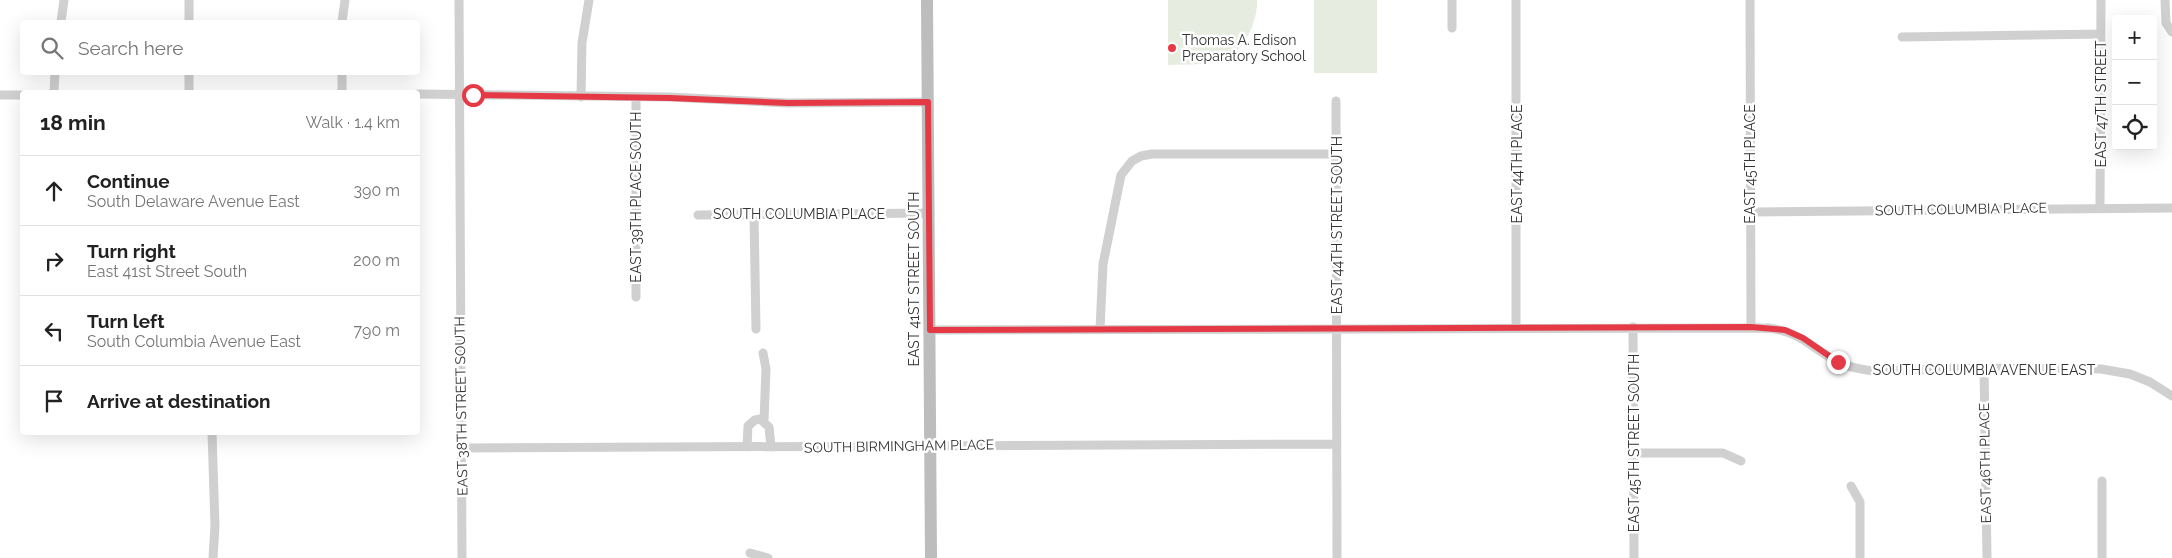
<!DOCTYPE html>
<html lang="en">
<head>
<meta charset="utf-8">
<style>
  :root { --surface:#fff; --page:#f6f6f6; --text:#222; --muted:#767676; --line:#e0e0e0 }
  body { margin:0; font-family:Raleway,sans-serif; background:var(--page); color:var(--text) }
  .controls { position:absolute; right:15px; top:15px; display:grid; overflow:hidden; border-radius:5px; box-shadow:0 5px 20px #0002 }
  .controls button { width:45px; height:45px; display:grid; place-items:center; padding:0; border:0; border-bottom:1px solid var(--line); background:var(--surface); color:var(--text); font:25px sans-serif }
  .stop { position:absolute; width:15px; height:15px; margin:-11px; border:4px solid #e63946; border-radius:50%; background:#fff }
  .stop.end { background:#e63946; border-color:#fff; box-shadow:0 1px 5px #0008 }
  .list { margin:0; padding:0; list-style:none }
  h2 { display:flex; justify-content:space-between; align-items:center; height:65px; margin:0; padding:0 20px; font-size:21px }
  h2 small { font-size:16px; font-weight:400; color:var(--muted) }
  .list li { display:grid; grid-template-columns:32px 1fr auto; gap:15px; align-items:center; box-sizing:border-box; height:70px; padding:0 20px; border-top:1px solid var(--line) }
  .list b { display:block; font-size:19px; white-space:nowrap }
  .list p { margin:0; font-size:16px; white-space:nowrap; color:var(--muted) }
  .list em { font-size:16px; font-style:normal; color:var(--muted) }
  .icon { flex:none; width:28px; height:28px; fill:none; stroke:currentColor; stroke-width:2; stroke-linecap:round; stroke-linejoin:round }
  .map { position:relative; flex:none; width:2172px; height:558px; overflow:hidden }
  .search { position:absolute; background:var(--surface); box-shadow:0 5px 20px #0002; left:20px; top:20px; width:400px; height:55px; display:flex; align-items:center; gap:12px; box-sizing:border-box; padding:0 18px; border-radius:5px; color:var(--muted); font-size:19px }
  .panel { position:absolute; background:var(--surface); box-shadow:0 5px 20px #0002; left:20px; top:90px; width:400px; height:345px; border-radius:5px }
  .map>svg:first-child { display:block }
</style>
</head>
<body>
<div class="map">
<svg width="2172" height="558" viewBox="0 0 2172 558">
  <rect width="100%" height="100%" fill="#fff"/>
  <path fill="#e6ecdf" d="M1168,0H1257C1258,20 1245,50 1226,58C1209,66 1186,64 1168,65Z
    M1314,0H1377V73H1314Z"/>
  <g fill="none" stroke-linecap="round" stroke-linejoin="round">
    <path stroke="#d0d0d0" stroke-width="9" d="M459,0L462,558
      M1750,0L1751,327
      M2165,0L2166,23L2172,32
      M61,22L64,0
      M189,22V0
      M342,22L345,0
      M1452,28V0
      M1902,37L2101,34
      M342,72V92
      M54,92L55,72
      M189,92V72
      M418,94L669,97L788,103L928,102
      M0,95H22
      M581,97L582,43L589,0
      M1336,101L1337,558
      M2100,208L2101,0
      M1750,212L2172,208
      M698,215L930,213
      M754,215L756,329
      M636,297V98
      M1633,327L1634,558
      M1516,328V0
      M1100,329L1103,264L1121,175L1132,161L1141,156L1152,154H1336
      M930,330L1768,328C1802,332 1811,348 1838,362C1849,368 1861,369 1873,371L1984,368L2101,369L2130,374L2150,382L2172,396
      M763,353L766,369L764,420
      M1984,368L1987,558
      M212,432L215,526L213,558
      M747,447L748,426L755,420L760,419L769,427L771,447
      M462,448L1337,444
      M1633,453H1723L1741,461
      M2102,481V558
      M1851,486L1860,502V558
      M750,553L768,558"/>
    <path stroke="#bdbdbd" stroke-width="12" d="M927,0L931,558"/>
  </g>
  <g fill="none" stroke-linecap="round" stroke-linejoin="round">
    <path stroke="#e63946" stroke-width="6" d="M473,95L670,98L788,103L928,102L930,330L1751,327L1785,330L1803,338L1838,362"/>
  </g>
  <circle fill="#e63946" stroke="#fff" stroke-width="2" cx="1172" cy="48" r="5"/>
  <g text-anchor="middle" dominant-baseline="central" stroke-width="5" stroke-linejoin="round" paint-order="stroke">
    <g font-size="14" fill="#333" stroke="#fff" text-anchor="start">
      <text x="1182" y="40">Thomas A. Edison<tspan x="1182" dy="16">Preparatory School</tspan></text>
    </g>
    <g font-size="14" fill="#333" stroke="#fff">
      <text transform="translate(2101 104) rotate(-90)">EAST 47TH STREET</text>
      <text transform="translate(1517 164) rotate(-90)">EAST 44TH PLACE</text>
      <text transform="translate(1750 164) rotate(-90)">EAST 45TH PLACE</text>
      <text transform="translate(636 197) rotate(-90)">EAST 39TH PLACE SOUTH</text>
      <text transform="translate(1961 209) rotate(-1)">SOUTH COLUMBIA PLACE</text>
      <text x="799" y="214">SOUTH COLUMBIA PLACE</text>
      <text transform="translate(1337 225) rotate(-90)">EAST 44TH STREET SOUTH</text>
      <text transform="translate(914 279) rotate(-90)">EAST 41ST STREET SOUTH</text>
      <text x="1984" y="370">SOUTH COLUMBIA AVENUE EAST</text>
      <text transform="translate(461 406) rotate(-91)">EAST 38TH STREET SOUTH</text>
      <text transform="translate(1634 443) rotate(-90)">EAST 45TH STREET SOUTH</text>
      <text transform="translate(899 446) rotate(-1)">SOUTH BIRMINGHAM PLACE</text>
      <text transform="translate(1985 463) rotate(-91)">EAST 46TH PLACE</text>
    </g>
  </g>
</svg>
<div class="controls">
<button>+</button>
<button>−</button>
<button><svg class="icon" aria-label="locate" viewBox="0 0 24 24"><circle cx="12" cy="12" r="6"/><path d="M12 2v4M12 18v4M2 12h4M18 12h4"/></svg></button>
</div>
<div class="stop" style="left:473px;top:95px"></div>
<div class="stop end" style="left:1838px;top:362px"></div>
<div class="search"><svg class="icon" aria-label="search" viewBox="0 0 24 24"><circle cx="10" cy="10" r="6"/><path d="M15 15l6 6"/></svg>Search here</div>
<section class="panel">
<h2>18 min<small>Walk · 1.4 km</small></h2>
<ul class="list">
<li><svg class="icon" aria-label="ahead" viewBox="0 0 24 24"><path d="M12 20V5M6 11l6-6 6 6"/></svg><div><b>Continue</b><p>South Delaware Avenue East</p></div><em>390 m</em></li>
<li><svg class="icon" aria-label="right" viewBox="0 0 24 24"><path d="M7 20v-9h11M14 6l5 5-5 5"/></svg><div><b>Turn right</b><p>East 41st Street South</p></div><em>200 m</em></li>
<li><svg class="icon" aria-label="left" viewBox="0 0 24 24"><path d="M17 20v-9H6M10 6l-5 5 5 5"/></svg><div><b>Turn left</b><p>South Columbia Avenue East</p></div><em>790 m</em></li>
<li><svg class="icon" aria-label="arrive" viewBox="0 0 24 24"><path d="M6 21V4h12l-3 4 3 4H6"/></svg><div><b>Arrive at destination</b></div></li>
</ul>
</section>
</div>
</body>
</html>
